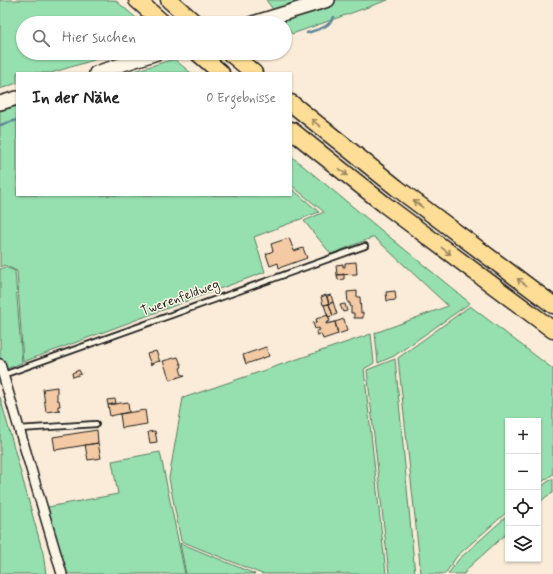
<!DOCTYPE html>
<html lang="de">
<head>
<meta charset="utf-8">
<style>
  :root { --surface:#fff; --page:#f6f6f6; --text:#222; --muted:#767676; --line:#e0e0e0 }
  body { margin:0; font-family:Mynerve,sans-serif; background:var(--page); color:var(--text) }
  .controls { position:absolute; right:12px; bottom:12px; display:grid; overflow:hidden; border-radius:0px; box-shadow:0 1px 3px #0004 }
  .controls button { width:36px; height:36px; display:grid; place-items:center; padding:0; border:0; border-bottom:1px solid var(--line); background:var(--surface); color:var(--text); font:20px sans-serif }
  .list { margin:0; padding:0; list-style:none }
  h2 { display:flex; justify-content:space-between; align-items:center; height:52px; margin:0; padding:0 16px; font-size:17px }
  h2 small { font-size:13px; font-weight:400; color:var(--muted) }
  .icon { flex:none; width:22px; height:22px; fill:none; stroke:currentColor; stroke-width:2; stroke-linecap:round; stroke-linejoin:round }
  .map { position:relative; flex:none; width:553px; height:574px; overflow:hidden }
  .search { position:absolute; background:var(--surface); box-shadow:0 1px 3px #0004; left:16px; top:16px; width:276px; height:44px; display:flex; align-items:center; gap:10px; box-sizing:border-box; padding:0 14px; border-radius:22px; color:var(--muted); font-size:15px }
  .panel { position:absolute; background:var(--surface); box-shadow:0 1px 3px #0004; left:16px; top:72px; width:276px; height:124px; border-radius:0px }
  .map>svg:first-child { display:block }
</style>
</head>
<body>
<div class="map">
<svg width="553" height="574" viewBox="0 0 553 574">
  <rect width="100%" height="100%" fill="#faecd8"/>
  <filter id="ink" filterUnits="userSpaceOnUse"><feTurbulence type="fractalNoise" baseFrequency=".025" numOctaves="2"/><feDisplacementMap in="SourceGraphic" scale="8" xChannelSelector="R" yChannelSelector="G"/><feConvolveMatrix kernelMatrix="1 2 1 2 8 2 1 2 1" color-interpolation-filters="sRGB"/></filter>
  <g filter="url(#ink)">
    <path fill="#96dfae" stroke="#597e65" d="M0,0H115L142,23H23V53H117L51,73H17V83L0,89Z
      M266,0H388L292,34L285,25V23H283Z
      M174,59L191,73H128Z
      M17,106V195H291V188L319,212L254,237L265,272L23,362L17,271L4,265L0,267V111Z
      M291,156L470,303L394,356L378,363L375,333L448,306L374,237L331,254L304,221L324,212L291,185Z
      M5,267L15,271L22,363L3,370L0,357V269Z
      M470,306L553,369V474L538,485V421H508V511L457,556L445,574H421L398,358Z
      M371,334L374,363L364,369L386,574H262L181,541L169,478L183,398Z
      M395,359L415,574H389L367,370Z
      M0,397L43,553L46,574H0Z
      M160,452L185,574H66L48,507L118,494L112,461Z
      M553,478V493L547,496L538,504V489Z
      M508,515V532L468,568L464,574H448L459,559Z
      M180,543L255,574H186Z"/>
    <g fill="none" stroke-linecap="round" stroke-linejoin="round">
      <path stroke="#5e8698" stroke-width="2.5" d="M307,33C319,29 328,28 334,17
        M0,125L17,120"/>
    </g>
    <path fill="#f4caa4" stroke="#1c1c1c" d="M289,238L294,251L303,248L307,258L279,268L278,263L270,266L266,254L273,251L271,244Z
      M356,262L357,274L337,275L336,265L343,264V267H345V263Z
      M344,274V279L338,280L337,275Z
      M357,291V297H360L361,313L363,312V318H354V313H351V306H350V303H348L347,292Z
      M395,291L396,300L387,301L386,292Z
      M326,295L329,304L323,305L321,297Z
      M331,295L333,302L329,304L327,296Z
      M333,302L337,314L333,316L329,304Z
      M329,304L333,316L328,317L324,305Z
      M345,304L347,311L343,312L340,305Z
      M328,315L330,321L326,323V324L335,322L338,334L323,339L321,334L317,335L316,331L320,330L319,328L315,329L313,323L317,322L316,319Z
      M344,319L347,331L338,334L335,322Z
      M266,347L269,356L246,364L243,355Z
      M156,351L160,362L159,361L151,364V365L147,354Z
      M178,357L182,367L180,368L182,375H185L170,380L163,361Z
      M79,370L81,374L73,377L72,373Z
      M57,387V400H59L60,406H58V410H60L46,412L43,389Z
      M115,399L116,403L108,405L107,400Z
      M128,402L129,412L110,416L108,405Z
      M145,410L147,424L122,428L120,414Z
      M97,430L98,443L55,450L53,437Z
      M155,431L157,442L150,443L148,432Z
      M98,443L101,458L88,460L85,445Z"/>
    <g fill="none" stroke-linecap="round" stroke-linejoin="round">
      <defs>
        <path id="lane" d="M3,375L365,246
          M19,429L96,424"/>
        <path id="street" d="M0,364L62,574"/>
        <path id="secondary" d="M253,23L328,0
          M96,73L157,53
          M0,103L17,98"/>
        <path id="highway" d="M137,0L163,23
          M169,0L195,23
          M198,53L221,73
          M230,53L254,73
          M291,103L397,188L553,305
          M291,130L384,204L553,330"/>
      </defs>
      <use href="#lane" stroke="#1c1c1c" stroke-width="8"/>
      <use href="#street" stroke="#1c1c1c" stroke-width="12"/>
      <use href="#secondary" stroke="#1c1c1c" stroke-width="16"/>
      <use href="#highway" stroke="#1c1c1c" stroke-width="19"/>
      <use href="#lane" stroke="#fcf5e5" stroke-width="4.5"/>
      <use href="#street" stroke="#fcf5e5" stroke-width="9"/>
      <use href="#secondary" stroke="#fcf5e5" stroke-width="13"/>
      <use href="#highway" stroke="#fedd96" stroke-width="16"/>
    </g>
    <defs><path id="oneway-shaft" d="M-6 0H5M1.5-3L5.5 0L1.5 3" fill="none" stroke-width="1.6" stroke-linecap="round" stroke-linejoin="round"/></defs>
    <g stroke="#98865f">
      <use href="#oneway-shaft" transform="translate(316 123) rotate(-141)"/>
      <use href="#oneway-shaft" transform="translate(343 172) rotate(39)"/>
      <use href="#oneway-shaft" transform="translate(418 204) rotate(-143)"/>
      <use href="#oneway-shaft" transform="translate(446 251) rotate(37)"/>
      <use href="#oneway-shaft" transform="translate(522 282) rotate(-144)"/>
    </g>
  </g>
  <g text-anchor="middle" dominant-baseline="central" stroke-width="3" stroke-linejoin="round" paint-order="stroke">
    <g font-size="13" fill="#1c1c1c" stroke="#fcf5e5">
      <text transform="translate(180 298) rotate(-20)">Twerenfeldweg</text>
    </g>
  </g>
</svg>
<div class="controls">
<button>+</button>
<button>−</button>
<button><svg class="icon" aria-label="locate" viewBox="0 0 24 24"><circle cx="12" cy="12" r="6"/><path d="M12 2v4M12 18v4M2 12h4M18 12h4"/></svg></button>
<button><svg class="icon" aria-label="layers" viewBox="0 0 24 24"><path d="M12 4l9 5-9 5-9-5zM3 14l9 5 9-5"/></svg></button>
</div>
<div class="search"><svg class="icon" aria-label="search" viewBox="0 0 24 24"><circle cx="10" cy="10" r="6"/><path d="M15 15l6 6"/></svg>Hier suchen</div>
<section class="panel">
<h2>In der Nähe<small>0 Ergebnisse</small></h2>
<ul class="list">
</ul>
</section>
</div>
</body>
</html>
